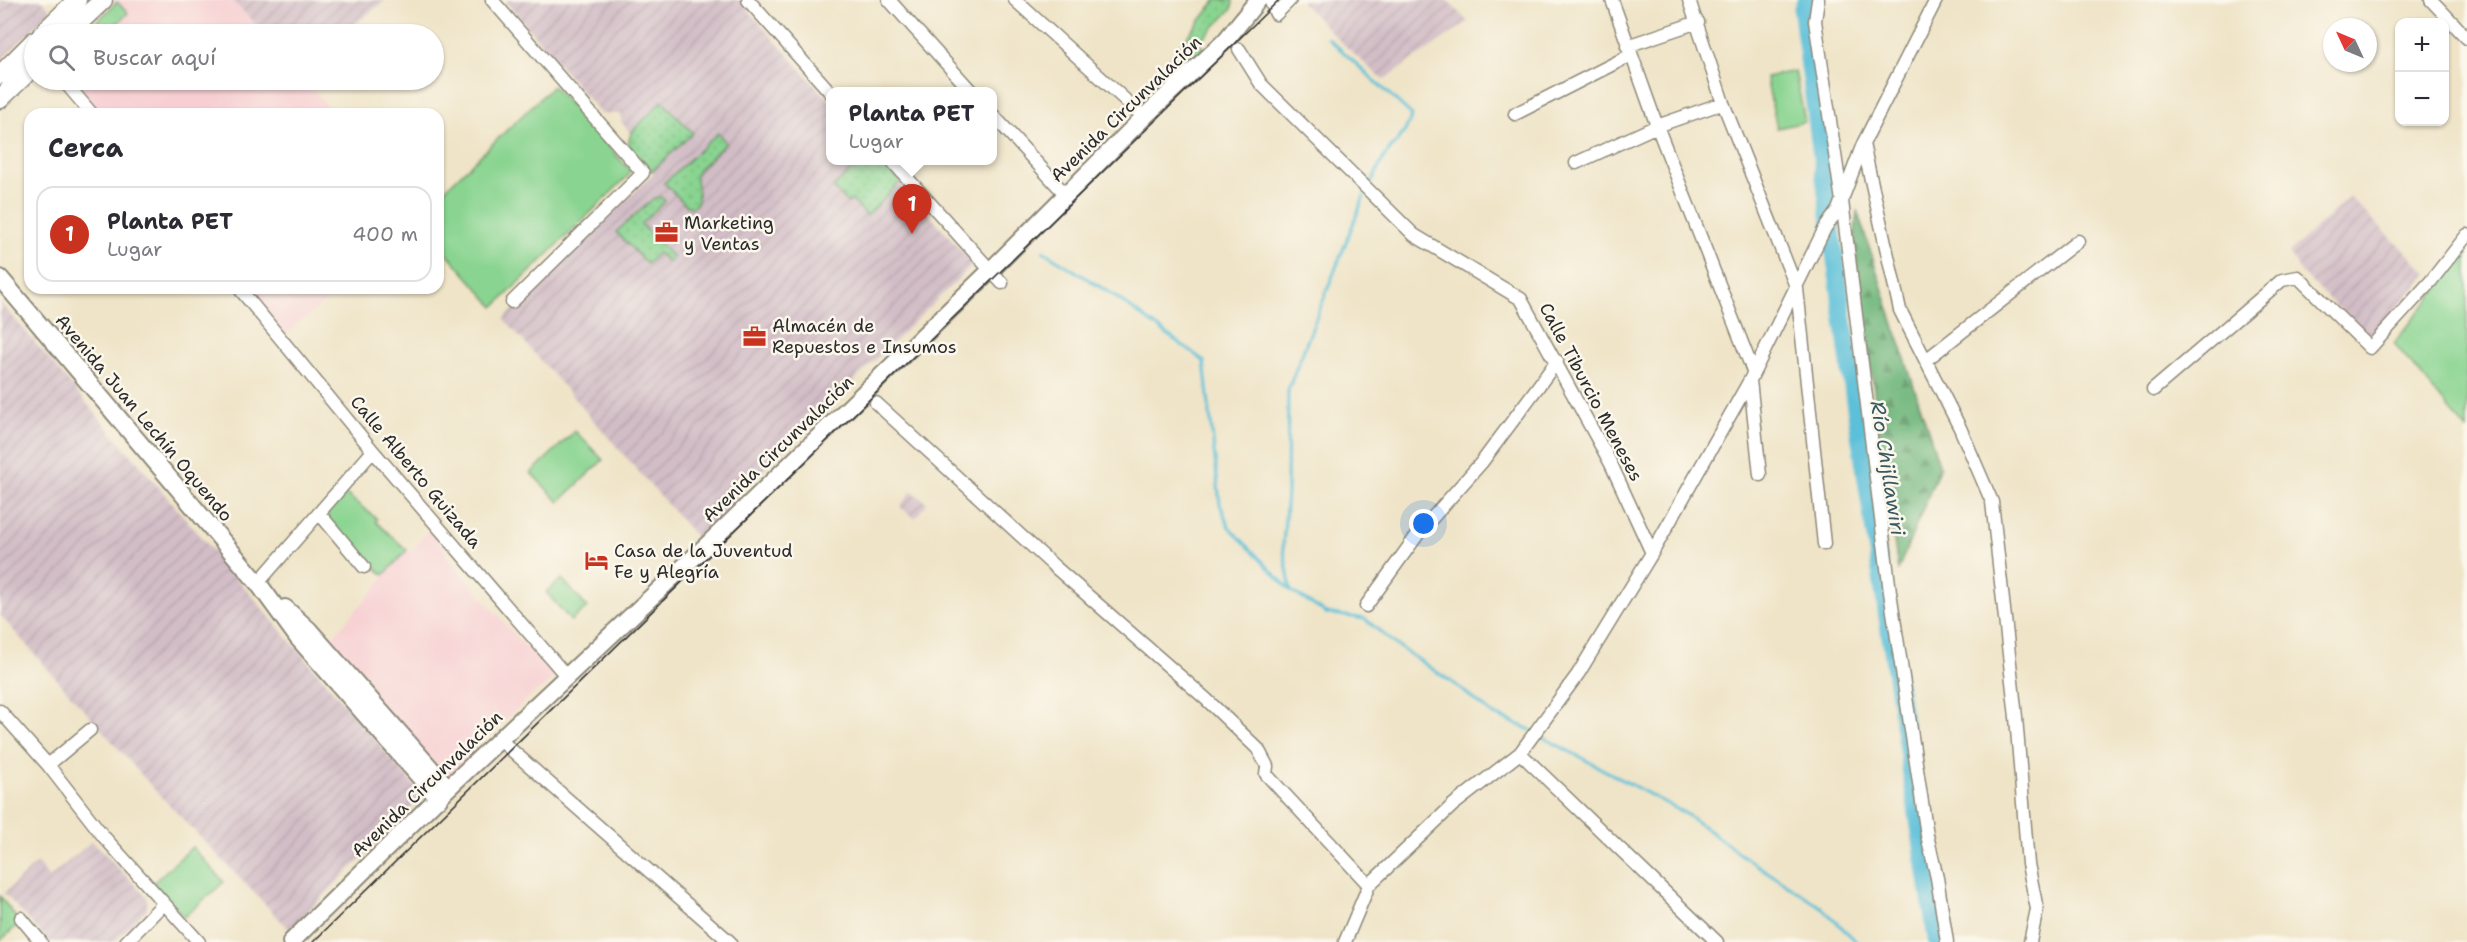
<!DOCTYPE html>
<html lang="es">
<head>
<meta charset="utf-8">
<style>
  :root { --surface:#fff; --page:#f2f2f3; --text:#2b2b33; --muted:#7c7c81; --line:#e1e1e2; --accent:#c8321e }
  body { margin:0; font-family:"Shantell Sans",sans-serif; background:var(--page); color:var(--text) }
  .controls { position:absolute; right:18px; top:18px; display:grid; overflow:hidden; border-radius:12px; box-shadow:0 2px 4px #0004 }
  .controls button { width:54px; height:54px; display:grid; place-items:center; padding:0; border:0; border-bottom:2px solid var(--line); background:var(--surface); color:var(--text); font:30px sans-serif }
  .compass { position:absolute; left:2323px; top:18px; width:54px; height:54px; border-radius:50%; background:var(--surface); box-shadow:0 2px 4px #0004; rotate:314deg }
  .you { position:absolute; left:1424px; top:524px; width:21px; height:21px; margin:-15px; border:4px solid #fff; border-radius:50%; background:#1a73e8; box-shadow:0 0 0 9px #1a73e833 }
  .badge { display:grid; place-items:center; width:39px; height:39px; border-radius:50%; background:var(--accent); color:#fff; font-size:20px; font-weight:700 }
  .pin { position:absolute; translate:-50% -50px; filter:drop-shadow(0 2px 3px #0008) }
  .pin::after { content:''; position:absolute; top:32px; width:21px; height:18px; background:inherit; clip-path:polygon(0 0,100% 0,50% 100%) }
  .popup { position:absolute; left:826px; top:87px; width:171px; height:78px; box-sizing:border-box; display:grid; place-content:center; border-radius:12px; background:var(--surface); filter:drop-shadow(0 2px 4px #0005); font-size:20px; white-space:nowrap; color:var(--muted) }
  .popup b { font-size:22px; color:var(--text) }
  .popup::after { content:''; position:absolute; left:50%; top:100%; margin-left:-12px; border:12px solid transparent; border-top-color:var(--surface) }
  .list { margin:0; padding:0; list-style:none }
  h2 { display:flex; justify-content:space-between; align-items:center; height:78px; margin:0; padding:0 24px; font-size:26px }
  h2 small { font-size:20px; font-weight:400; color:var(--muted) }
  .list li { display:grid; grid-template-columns:39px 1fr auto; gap:18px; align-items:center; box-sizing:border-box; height:96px; margin:0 12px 12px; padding:0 12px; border:2px solid var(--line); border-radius:18px }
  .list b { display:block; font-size:22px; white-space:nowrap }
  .list p { margin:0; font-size:20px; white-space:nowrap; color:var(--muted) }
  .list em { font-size:20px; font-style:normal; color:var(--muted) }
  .icon { flex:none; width:33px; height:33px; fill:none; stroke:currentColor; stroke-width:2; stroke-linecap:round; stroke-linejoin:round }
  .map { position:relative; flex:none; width:2467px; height:942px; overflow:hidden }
  .search { position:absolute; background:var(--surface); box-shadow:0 2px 4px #0004; left:24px; top:24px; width:420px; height:66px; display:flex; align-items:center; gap:15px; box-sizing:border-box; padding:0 21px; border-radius:33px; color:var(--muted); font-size:22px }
  .panel { position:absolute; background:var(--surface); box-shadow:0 2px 4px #0004; left:24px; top:108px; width:420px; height:186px; border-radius:18px }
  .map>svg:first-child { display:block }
</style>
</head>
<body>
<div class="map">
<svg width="2467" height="942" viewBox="0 0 2467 942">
  <defs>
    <pattern id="industrial-furrows" width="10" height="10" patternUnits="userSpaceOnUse" patternTransform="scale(1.5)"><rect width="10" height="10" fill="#d2bdc6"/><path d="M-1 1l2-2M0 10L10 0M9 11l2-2" fill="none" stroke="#b4a3aa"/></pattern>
    <pattern id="grass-dots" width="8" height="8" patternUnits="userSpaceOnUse" patternTransform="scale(1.5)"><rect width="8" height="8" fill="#89d490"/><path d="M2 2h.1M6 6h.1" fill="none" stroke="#76b67c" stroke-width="1.8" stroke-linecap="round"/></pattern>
    <pattern id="forest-firs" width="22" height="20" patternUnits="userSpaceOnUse" patternTransform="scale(1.5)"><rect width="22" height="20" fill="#6eb67a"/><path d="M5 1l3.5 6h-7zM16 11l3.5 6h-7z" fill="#5b9464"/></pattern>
  </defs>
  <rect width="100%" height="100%" fill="#fbf7ec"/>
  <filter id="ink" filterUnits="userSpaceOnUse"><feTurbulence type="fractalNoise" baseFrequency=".0167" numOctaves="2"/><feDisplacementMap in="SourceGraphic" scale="12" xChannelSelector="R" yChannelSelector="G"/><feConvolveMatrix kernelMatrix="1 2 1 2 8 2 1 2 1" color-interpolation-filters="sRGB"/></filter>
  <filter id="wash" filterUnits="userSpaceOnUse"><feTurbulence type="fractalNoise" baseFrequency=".008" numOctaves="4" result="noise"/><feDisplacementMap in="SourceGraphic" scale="24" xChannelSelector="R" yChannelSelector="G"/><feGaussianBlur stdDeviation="1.35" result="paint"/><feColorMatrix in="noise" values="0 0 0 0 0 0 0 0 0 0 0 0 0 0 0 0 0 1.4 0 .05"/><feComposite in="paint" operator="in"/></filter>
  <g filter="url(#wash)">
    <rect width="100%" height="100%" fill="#efe4c7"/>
    <path fill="#f7cfd2" d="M115,0H232L265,34H81Z
      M72,80H305L334,114H101Z
      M247,288H341L285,335Z
      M429,530L446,550V556L535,658H543L554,670V677L541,689L536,691L469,752V758L451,776L442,773L327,643L376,588L384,575L407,550L411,552Z"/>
    <path fill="url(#industrial-furrows)" d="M0,0H42L51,10L0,61Z
      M232,0H385L343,34H265Z
      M509,0H739L831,103V160L882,161L973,264L749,484L740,483L735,505L698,539L504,319L654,173L628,144L631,133L621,122V114H601L506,2Z
      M1303,0H1447L1468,22L1383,80L1340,41L1301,2Z
      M2349,197L2428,273L2370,339L2300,271L2289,253Z
      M0,302L418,790V801L290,930L154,789L0,615Z
      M912,491L927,503L915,518L900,507Z
      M92,841L147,897V909L114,942H49L4,893L37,863L49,878Z"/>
    <path fill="url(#grass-dots)" stroke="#5a805e" stroke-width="1.5" d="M1216,0H1233L1232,9L1199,42L1205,50L1146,109L1136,102Z
      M662,101L693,133L652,171L628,144L631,133Z
      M718,133L726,143L697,171C692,183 705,198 693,207L687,206L664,183Z
      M861,160L882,161L900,182L867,216L852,200L848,203L833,188Z
      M661,197L665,201L641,224L673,257L668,262L658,253L647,264L616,232L654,198Z"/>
    <path fill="url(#forest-firs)" stroke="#4c7052" stroke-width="1.5" d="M1857,210L1940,467L1898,570L1854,241Z"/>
    <path fill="#89d490" stroke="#5a805e" stroke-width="1.5" d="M117,2L128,13L106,34H103L93,25Z
      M1795,71L1805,122L1777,128L1766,77Z
      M553,86L630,170L629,175L494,307L438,243V196Z
      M2467,252V431L2394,343Z
      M575,431L603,460L559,502L531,473Z
      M342,491L377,519L376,522L407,550L384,575C369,562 328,530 326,511Z
      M562,579L587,607L571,621L546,592Z
      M192,847L224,882L184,917L153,883Z
      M0,896L20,923L0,941Z"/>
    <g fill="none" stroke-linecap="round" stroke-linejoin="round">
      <path stroke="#5bc0d9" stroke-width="3" d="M1328,38L1412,115L1405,131L1384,157L1370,185
        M1364,196L1288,390L1287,492L1283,546L1291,591L1326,613L1365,619L1395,644L1456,685L1492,714L1531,730
        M1043,251L1113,295L1204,361L1220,504L1229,527L1290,590
        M1537,734L1686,814L1746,858L1821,907L1857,942"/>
      <path stroke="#5bc0d9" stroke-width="18" d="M1806,0L1802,10L1854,398L1937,942"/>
    </g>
  </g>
  <g filter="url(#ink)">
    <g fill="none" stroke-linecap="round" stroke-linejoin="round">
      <defs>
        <path id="street" d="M492,0L643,173L512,302
          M748,0L831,93
          M889,0L972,92
          M1015,0L1144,117
          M1270,0L1276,14L1290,0
          M1612,0L1657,126L1753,371
          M1689,0L1723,103L1797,289L1824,544
          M1818,0L1815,21L1842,201L1890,592L1927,835L1937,878L1947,942
          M2431,0L2467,38
          M1627,46L1698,22
          M1239,49L1261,84L1414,235L1521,299L1611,464L1652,553
          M63,80L92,114
          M1515,114L1631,55
          M993,115L1066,195
          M1863,144L1900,310L1960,428L1992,502L2016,717L2028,864L2037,909L2030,942
          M891,160L1002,283
          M1576,163L1657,126L1723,103
          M239,288L373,451L568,678
          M1926,360L2078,241
          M1750,380L1760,475
          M2153,390L2282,280L2298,277L2370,348L2431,281L2467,235
          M876,403L1055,567L1206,699L1258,749L1267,766L1266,774L1369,885
          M319,513L364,567
          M258,583L373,451
          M1366,606L1418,534L1482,462L1557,361
          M0,711L48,765L104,837L199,942
          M500,740L730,942
          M1520,753L1717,942
          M48,765L90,730
          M21,918L41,942
          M126,942L164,903
          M1345,942L1369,885L1453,805L1520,753L1578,674L1652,553L1750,380L1825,228L1838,210L1863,144L1936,0"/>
        <path id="secondary" d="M0,278L258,583L298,638L439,799
          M285,608L309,630L448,788
          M291,942L448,788L709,543L990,271L1144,117L1226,40L1258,0"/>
        <path id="primary" d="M42,34L77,0
          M67,34L103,0
          M0,75L34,41
          M0,99L34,66"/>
      </defs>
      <use href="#street" stroke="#8d8879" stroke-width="15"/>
      <use href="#secondary" stroke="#8d8879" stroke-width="20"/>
      <use href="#primary" stroke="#8d8879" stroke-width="21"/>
      <use href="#street" stroke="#fff" stroke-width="12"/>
      <use href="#secondary" stroke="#fff" stroke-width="16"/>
      <use href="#primary" stroke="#fff" stroke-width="18"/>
      <path stroke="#2b2b2b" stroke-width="1.5" d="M313,942L1279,0"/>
    </g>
  </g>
  <defs>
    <symbol id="office-bare" viewBox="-9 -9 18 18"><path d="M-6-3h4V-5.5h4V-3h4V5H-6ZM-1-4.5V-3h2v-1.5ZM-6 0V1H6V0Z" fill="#c8321e" stroke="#fbf7ec" stroke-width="2.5" paint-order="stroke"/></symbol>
    <symbol id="hotel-bare" viewBox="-9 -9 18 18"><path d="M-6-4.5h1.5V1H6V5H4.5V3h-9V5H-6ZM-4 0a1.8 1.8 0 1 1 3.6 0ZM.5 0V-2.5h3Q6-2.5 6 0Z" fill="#c8321e" stroke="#fbf7ec" stroke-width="2.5" paint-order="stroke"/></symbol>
  </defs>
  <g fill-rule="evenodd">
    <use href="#office-bare" x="650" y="216" width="33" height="33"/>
    <use href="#office-bare" x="738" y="320" width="33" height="33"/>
    <use href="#hotel-bare" x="580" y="544" width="33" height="33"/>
  </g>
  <g text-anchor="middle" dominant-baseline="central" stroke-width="5" stroke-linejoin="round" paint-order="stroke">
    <g font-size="18" fill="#2b2b2b" stroke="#fbf7ec">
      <text transform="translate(1126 109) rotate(-44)">Avenida Circunvalación</text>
      <text transform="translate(1591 392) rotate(62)">Calle Tiburcio Meneses</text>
      <text transform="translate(144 418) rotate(50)">Avenida Juan Lechín Oquendo</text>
      <text transform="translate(778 449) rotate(-44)">Avenida Circunvalación</text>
      <text transform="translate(416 472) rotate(50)">Calle Alberto Guizada</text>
      <text transform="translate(427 784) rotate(-44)">Avenida Circunvalación</text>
    </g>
    <g font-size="18" fill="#2b2b2b" stroke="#fbf7ec" text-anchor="start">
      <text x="684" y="223">Marketing<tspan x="684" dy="21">y Ventas</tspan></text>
      <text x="772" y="326">Almacén de<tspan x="772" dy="21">Repuestos e Insumos</tspan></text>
      <text x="614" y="551">Casa de la Juventud<tspan x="614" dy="21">Fe y Alegría</tspan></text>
    </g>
    <g font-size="20" font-style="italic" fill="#39585f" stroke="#fbf7ec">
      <text transform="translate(1888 468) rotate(81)">Río Chijllawiri</text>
    </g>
  </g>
</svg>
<div class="controls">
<button>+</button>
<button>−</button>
</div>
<svg class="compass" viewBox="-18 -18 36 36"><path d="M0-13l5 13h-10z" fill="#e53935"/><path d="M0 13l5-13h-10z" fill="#7c7c81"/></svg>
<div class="you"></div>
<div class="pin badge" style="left:912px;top:234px">1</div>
<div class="popup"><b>Planta PET</b>Lugar</div>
<div class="search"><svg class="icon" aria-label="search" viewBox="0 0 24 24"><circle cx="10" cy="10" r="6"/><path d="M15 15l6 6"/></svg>Buscar aquí</div>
<section class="panel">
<h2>Cerca<small></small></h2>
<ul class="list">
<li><span class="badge">1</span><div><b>Planta PET</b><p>Lugar</p></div><em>400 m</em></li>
</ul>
</section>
</div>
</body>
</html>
